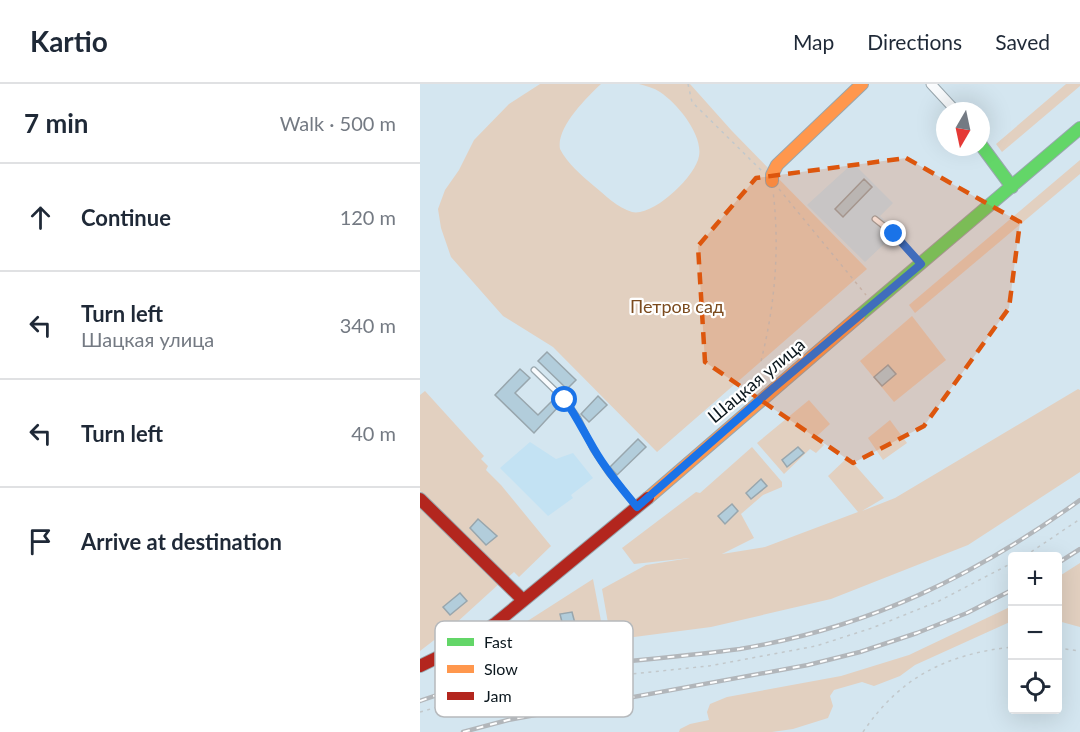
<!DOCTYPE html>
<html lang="en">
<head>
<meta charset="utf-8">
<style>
  :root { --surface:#fff; --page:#f2f2f3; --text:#1f2937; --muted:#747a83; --line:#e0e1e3 }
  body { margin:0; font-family:Lato,sans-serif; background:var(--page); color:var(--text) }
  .controls { position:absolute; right:18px; bottom:18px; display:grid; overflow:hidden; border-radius:6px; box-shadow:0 6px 24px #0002 }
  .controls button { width:54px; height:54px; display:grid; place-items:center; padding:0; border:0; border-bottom:2px solid var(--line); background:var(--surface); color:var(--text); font:30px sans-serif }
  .compass { position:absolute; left:516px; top:18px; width:54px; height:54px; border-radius:50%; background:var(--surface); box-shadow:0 6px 24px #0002; rotate:189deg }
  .stop { position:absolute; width:18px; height:18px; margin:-14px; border:4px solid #1a73e8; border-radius:50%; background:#fff }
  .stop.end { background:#1a73e8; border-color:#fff; box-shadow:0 2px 6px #0008 }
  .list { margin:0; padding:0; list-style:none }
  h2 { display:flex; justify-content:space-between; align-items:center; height:78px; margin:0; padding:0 24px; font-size:26px }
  h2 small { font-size:20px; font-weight:400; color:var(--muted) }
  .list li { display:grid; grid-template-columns:39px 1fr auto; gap:18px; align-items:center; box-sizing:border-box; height:108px; padding:0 24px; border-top:2px solid var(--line) }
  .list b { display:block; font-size:22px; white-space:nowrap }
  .list p { margin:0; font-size:20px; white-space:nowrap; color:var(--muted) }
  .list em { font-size:20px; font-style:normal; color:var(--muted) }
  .icon { flex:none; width:33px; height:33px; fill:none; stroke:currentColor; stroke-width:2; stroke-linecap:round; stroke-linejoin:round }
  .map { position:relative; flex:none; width:660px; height:648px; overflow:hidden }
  header { display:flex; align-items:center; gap:36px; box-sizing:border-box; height:84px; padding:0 30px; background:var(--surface); border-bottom:2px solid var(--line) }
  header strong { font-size:28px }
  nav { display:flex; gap:33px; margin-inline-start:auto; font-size:21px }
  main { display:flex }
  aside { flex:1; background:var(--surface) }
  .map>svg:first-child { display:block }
</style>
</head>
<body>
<header>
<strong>Kartio</strong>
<nav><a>Map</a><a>Directions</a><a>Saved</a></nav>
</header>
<main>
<aside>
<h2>7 min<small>Walk · 500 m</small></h2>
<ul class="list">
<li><svg class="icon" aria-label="ahead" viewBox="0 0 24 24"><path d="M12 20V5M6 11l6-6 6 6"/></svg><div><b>Continue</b></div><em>120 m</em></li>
<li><svg class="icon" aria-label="left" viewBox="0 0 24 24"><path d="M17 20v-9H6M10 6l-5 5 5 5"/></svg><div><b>Turn left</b><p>Шацкая улица</p></div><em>340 m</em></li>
<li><svg class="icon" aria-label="left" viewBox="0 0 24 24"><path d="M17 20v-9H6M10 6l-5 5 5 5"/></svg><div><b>Turn left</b></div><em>40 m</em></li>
<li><svg class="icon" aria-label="arrive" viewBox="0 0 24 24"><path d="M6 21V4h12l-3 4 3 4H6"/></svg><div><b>Arrive at destination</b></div></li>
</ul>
</aside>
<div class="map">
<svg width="660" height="648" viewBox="0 0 660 648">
  <rect width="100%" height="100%" fill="#d4e6f0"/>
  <path fill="#c3e2f3" d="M433,79L473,119L460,132L477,148L445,178L387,121Z
    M110,358L136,375L153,369L173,394L151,411L153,414L128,432L80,384Z"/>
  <path fill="#e2d0c0" d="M120,0H181C166,14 136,44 140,65C147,79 162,92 174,102C185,111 198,124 212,128C233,133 276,92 279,72C283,51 258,20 240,8C234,4 226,2 219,0H270L312,47L447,185L237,368L133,263L83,232L31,173L21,144L18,125L25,106L39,86L54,56L89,20Z
    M646,0H660V2L582,68L576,60Z
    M660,76V90L495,229L489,221Z
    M492,232L526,276L474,318L440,277Z
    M658,305L660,306V388L548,461L411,515L291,543L191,556L182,505L226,481L270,474L214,480L202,464L276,408L280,409L332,363L362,398V403L343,411L321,430L334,454L302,470L345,463L438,428L408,392L428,373L464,414L442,427L475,414Z
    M5,307L64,372L61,375L68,382L66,386L81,401L131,462L99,493L94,488L87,494L0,407V311Z
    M389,316L410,340L397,352L404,361L396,369L390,365L364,390L337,359Z
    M470,336L487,359L463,376L448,354Z
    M0,420L80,499L35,540L0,567Z
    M660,479V543L638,537V493Z
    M173,495L185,558L93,573L84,552Z
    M592,522V537L495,581L480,592L454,602L442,598L414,606L410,612L413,622L408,634L373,645L352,648H259L260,645L270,640L289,636L287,628L290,620L307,613L421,592L489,571Z"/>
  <path fill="#b2cddb" stroke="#98a6ad" stroke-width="1.5" d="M444,95L452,103L423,133L415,125Z
    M127,268L156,296L147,305L118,277Z
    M468,281L476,290L462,302L454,293Z
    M100,285L110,294L95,309L118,331L133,316L139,322L114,349L75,311Z
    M178,312L187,321L169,338L161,330Z
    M218,355L226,363L197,391L190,383Z
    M378,363L384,369L367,383L362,376Z
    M341,395L347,402L331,415L326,409Z
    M312,420L318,427L305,440L298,432Z
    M58,435L77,452L66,461L50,444Z
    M40,509L47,517L30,531L23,523Z
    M152,528L157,547L145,550L140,530Z"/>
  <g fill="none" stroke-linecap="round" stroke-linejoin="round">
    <defs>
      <path id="lane" d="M455,135L474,150L499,178
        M114,286L145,316L158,334L173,365L189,389L215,420"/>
      <path id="street" d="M511,0L536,27"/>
      <path id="fast" d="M561,61L592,103
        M439,232L660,44"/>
      <path id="slow" d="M352,97V91L357,81L442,0
        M228,414L439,232"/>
      <path id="jam" d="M0,415L103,516
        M0,582L45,560L76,539L228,414"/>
    </defs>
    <use href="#lane" stroke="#98a6ad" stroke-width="7"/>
    <use href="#street" stroke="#98a6ad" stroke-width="11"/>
    <use href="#fast" stroke="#98a6ad" stroke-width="14"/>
    <use href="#slow" stroke="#98a6ad" stroke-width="14"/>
    <use href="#jam" stroke="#98a6ad" stroke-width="14"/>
    <path stroke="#c2c8cb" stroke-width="1.5" stroke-dasharray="3 4.5" stroke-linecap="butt" d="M268,0L272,18L344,89
      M359,105L446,211
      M341,277C355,221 360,164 353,107
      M605,472L660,435
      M638,564L660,567
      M0,628L73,607L123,599L289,582L396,562L452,544L519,517L592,479
      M443,648C480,593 527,570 592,563"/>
    <use href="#lane" stroke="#f9fbfd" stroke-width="4.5"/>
    <use href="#street" stroke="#f9fbfd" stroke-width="9"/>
    <use href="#fast" stroke="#63d668" stroke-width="12"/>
    <use href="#slow" stroke="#ff974d" stroke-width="12"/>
    <use href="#jam" stroke="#b3261e" stroke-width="12"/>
    <defs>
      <path id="rail" d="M638,479L660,465
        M0,617C102,579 213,580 320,565C450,543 553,493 660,416
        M43,648L88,636L388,581L440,568L497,549L547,529L592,506"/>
    </defs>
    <use href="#rail" stroke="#b2b6ba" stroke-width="4.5"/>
    <use href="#rail" stroke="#fff" stroke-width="2" stroke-dasharray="7" stroke-linecap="butt"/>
  </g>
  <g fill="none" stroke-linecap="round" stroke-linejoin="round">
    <path stroke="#1a73e8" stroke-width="8" d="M145,316C156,332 164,348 174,365C186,386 201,404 217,423L351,306L501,180L474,150"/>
  </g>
  <path fill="#dd560d" fill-opacity="0.2" stroke="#dd560d" stroke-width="4.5" stroke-dasharray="12 8" stroke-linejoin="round" d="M486,74L600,138L589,224L504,342L433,379L285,278L278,162L336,94Z"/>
  <g text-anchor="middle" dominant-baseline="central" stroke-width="4.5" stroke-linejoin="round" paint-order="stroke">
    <g font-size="18" fill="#7b4b1f" stroke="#fff">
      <text x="257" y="222">Петров сад</text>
    </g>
    <g font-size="18" fill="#0b171e" stroke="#fff">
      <text transform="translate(336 296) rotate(-40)">Шацкая улица</text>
    </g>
  </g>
  <rect x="15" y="537" width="198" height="96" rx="9" fill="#fff" stroke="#b6b9bc" stroke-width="1.5"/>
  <rect x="27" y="554" width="27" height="8" fill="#63d668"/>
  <rect x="27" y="581" width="27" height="8" fill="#ff974d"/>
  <rect x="27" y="608" width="27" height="8" fill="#b3261e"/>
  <g font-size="16" fill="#0b171e">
    <text x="64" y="564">Fast</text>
    <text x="64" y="591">Slow</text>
    <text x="64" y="618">Jam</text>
  </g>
</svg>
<div class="controls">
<button>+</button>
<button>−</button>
<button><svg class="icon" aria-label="locate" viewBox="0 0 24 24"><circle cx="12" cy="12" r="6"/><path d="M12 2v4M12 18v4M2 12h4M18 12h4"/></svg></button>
</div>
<svg class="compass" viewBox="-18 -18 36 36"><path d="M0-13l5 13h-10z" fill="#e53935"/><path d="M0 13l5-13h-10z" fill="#747a83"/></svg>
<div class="stop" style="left:145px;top:316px"></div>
<div class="stop end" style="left:474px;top:150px"></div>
</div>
</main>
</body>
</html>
